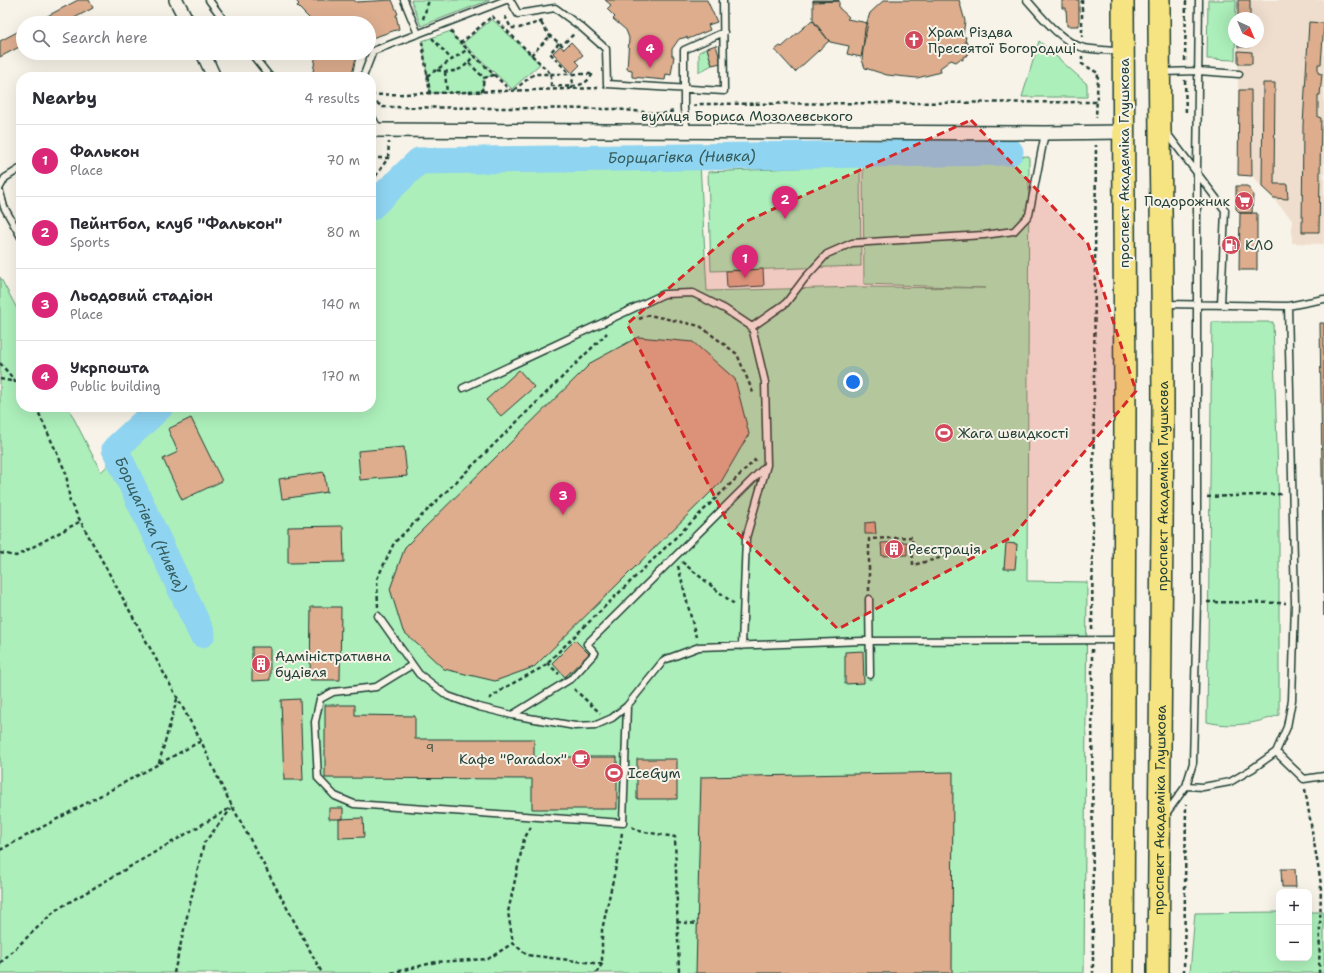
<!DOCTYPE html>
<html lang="en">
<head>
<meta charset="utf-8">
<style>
  :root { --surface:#fff; --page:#f7f7f7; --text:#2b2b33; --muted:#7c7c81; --line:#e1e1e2; --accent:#db2777 }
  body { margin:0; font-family:"Shantell Sans",sans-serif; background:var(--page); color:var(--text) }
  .controls { position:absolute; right:12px; bottom:12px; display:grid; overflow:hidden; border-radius:8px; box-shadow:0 4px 16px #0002 }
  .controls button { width:36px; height:36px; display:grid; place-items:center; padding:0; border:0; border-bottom:1px solid var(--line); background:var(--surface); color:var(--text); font:20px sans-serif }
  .compass { position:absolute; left:1228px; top:12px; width:36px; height:36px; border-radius:50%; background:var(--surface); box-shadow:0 4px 16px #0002; rotate:136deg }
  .you { position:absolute; left:853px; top:382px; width:14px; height:14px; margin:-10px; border:3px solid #fff; border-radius:50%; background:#1a73e8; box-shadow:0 0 0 6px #1a73e833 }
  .badge { display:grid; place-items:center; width:26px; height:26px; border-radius:50%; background:var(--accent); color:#fff; font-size:13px; font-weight:700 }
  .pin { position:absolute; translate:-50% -33px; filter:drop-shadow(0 1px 2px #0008) }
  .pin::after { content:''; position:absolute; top:21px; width:14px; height:12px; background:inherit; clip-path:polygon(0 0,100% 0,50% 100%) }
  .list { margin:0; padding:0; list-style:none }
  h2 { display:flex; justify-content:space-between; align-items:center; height:52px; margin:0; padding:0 16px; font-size:17px }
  h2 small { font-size:13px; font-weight:400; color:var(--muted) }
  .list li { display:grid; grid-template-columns:26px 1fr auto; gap:12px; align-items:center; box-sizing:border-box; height:72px; padding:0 16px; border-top:1px solid var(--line) }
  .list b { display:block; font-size:15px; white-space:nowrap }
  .list p { margin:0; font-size:13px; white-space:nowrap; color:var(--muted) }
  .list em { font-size:13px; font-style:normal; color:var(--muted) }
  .icon { flex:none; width:22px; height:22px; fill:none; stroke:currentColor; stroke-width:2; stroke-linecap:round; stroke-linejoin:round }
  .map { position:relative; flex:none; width:1324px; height:973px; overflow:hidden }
  .search { position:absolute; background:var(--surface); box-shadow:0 4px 16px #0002; left:16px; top:16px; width:360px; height:44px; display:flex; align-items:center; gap:10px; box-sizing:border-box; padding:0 14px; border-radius:22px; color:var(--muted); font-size:15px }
  .panel { position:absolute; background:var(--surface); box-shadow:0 4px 16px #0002; left:16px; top:72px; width:360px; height:340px; border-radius:16px }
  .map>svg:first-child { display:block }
</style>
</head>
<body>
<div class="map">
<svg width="1324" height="973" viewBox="0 0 1324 973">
  <rect width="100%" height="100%" fill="#f7f3e8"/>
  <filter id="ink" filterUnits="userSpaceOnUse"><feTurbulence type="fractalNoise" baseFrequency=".025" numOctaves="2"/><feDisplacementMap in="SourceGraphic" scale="8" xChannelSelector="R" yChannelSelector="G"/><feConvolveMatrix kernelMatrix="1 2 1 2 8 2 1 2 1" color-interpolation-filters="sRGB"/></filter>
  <g filter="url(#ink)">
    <path fill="#efdecd" d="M1238,0H1324V244L1292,243V219L1252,176L1238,175V42H1258V18H1238Z"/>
    <path fill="#acefba" stroke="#669677" d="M411,0H490L421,26Z
      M1208,0H1236L1235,60L1207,59Z
      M492,19L540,64L512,89L463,43Z
      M451,31L454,37L494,75L484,78L482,92L430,93L422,41Z
      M1039,41L1087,84V97H1022Z
      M707,48L712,65L699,72V52Z
      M1029,156L1027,581L1087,582L1084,973H0V277L21,316V407H68L101,472L169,407H371V213L421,165L700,163L707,291L859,287L986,288L864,284L863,164Z
      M860,165L861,266L711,271L708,172Z
      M1212,322H1273L1279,508V715C1254,724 1232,728 1207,722Z
      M1279,912V958H1309V912H1324V973H1190L1195,913Z"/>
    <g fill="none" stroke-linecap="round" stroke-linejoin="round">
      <g stroke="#8fd4f1" stroke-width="27">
        <path id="s1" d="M371,207L419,161L1010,152"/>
        <path id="s2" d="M160,407L115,449L202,634"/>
      </g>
    </g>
    <path fill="#ddad8e" stroke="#1f3d34" d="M78,0H89L93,8L65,23H34Z
      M295,0H354L356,2L392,0L398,14L396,15L399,29L369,39V23H314L297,6L299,4Z
      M605,0H707L717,22L708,25L710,30L688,39L687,37L679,39L672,49V56H674L671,75L666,74L665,80L632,77V70L627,69L629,38L626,30L613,19L615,17L607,9L611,5Z
      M813,0H839V1L813,2Z
      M884,0H959L965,21L963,36L966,37L965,42H967L968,55L963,57V60L960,59L956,62L951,60L940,68L941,72L917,78L887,75L865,68L862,60L865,28L870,13Z
      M1062,0H1079V26H1067L1066,8H1062Z
      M1238,0H1250V18H1238Z
      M813,1H839V8L849,17L847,19L868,23L861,57L847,54L849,46L830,42L813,20Z
      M812,20L829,41L795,72L775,50L780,46L782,47Z
      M1309,22L1324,23L1321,64H1318V73L1322,74L1320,95H1318V117L1321,118L1319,232H1302L1303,125Z
      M23,29V45L0,57V41Z
      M571,42L583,55L576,61L580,65L572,73L553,53L560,46L564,49Z
      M1238,42H1250V47H1238Z
      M716,45L721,63L712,65L707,48Z
      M1238,51L1252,52V64H1238Z
      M316,53H357L352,75L350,77H327L313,72Z
      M1263,83H1275L1274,184H1287L1288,199L1274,198L1262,187Z
      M1239,90H1251L1252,176L1238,175Z
      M1236,186H1247L1253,194L1252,213H1240L1236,209Z
      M1240,213H1257V270H1239Z
      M763,269L764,286L727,288L726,271Z
      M1320,323H1324V616Z
      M638,337L693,342L735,379L749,434L721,482L534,667L495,681L444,669L403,631L390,589L405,547L592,362Z
      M519,370L534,387L501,416L486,400Z
      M191,418L222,481L182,500L163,459L178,452L168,429Z
      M404,447L407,476L360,480L358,451Z
      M324,472L327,492L282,499L279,479Z
      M875,522L876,534H865V523Z
      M343,526L344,562L288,563V527Z
      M907,542V555L882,556L881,543Z
      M1006,543L1017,544L1015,569H1004Z
      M311,607H341L340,680H310Z
      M575,640L589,654L565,677L552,663Z
      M252,647H270V680L252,681Z
      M863,651L864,683L845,684V652Z
      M300,699L303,780H284L281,700Z
      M325,705H355V715L415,716V739H534V757H617V809H532V779L325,778Z
      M637,759H677V799H637Z
      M953,772L952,973H696L701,777Z
      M329,808H343V819H329Z
      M363,818L364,837L339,838V819Z
      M1281,869H1295L1296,887H1282Z"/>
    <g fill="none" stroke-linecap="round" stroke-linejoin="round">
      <defs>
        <path id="service" d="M209,0L226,23
          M404,0L418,34
          M510,0L518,14L555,8L581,27L606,49L607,84L724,91L723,0
          M1027,0C1042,17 1061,42 1084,48C1096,50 1109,50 1121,52
          M251,53L270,77H272
          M1163,72L1198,71L1239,74
          M363,77L373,51L506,0
          M371,115L379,130
          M687,132L684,109V50L724,32
          M1166,132L1225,210L1221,305
          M0,187L5,178L21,168
          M0,192L4,207L21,237
          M1165,304L1288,306L1324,299
          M752,327L786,303L805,278L827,254L852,243L984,235L1014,231L1029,215L1045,133
          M463,388L664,294L693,293L725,309L752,327L765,382L767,465L746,538L742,646
          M869,599L870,675
          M378,616L419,674L448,696L479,707L512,715L575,726L596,725L612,718L627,706L664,660L699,647L863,641L1122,640
          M412,665L376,687L333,692L320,699L315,722L318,778L335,796L354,804L623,823L627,706
          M512,715L572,678L595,653L587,644L766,466
          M1276,752L1304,779L1324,776
          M1186,786L1203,787L1230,782L1252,769L1276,752L1287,727L1292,700L1295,603L1288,306
          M1165,815L1186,786L1193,763L1197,602V171L1199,0"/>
        <path id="minor" d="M176,0L188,23
          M203,53L214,77
          M371,130L1045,133L1123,132"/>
        <g id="trunk">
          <path d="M1123,973L1125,415L1123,0"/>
          <path id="s3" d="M1158,973C1159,787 1163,601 1163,416C1163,277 1159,139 1159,0"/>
        </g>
      </defs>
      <use href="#service" stroke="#1f3d34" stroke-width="9"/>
      <use href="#minor" stroke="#1f3d34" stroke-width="16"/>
      <use href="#trunk" stroke="#1f3d34" stroke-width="24"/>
      <path stroke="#1f3d34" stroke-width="2.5" stroke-dasharray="4 3" stroke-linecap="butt" d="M1082,0V37
        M492,16L551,74V89
        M505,16L511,28H519L543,21
        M490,18L461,43L510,90
        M423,19L429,0
        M541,23L550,36L562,45L574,34
        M451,31L454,37L461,43
        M432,38L452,60
        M422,42L430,93
        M559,43L550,53L570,74
        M531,55L550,36
        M1082,56V64L1098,73L1096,118
        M1185,61L1186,0
        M469,63L484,78
        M437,70C453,74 466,70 473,55
        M445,72L447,93
        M573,74H594
        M427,76L468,49
        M1185,80L1186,113
        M551,86C567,86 585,90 593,73
        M514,90L534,74H573L572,89
        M482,92L484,78L494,75
        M371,95L598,88
        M371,99L383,107L616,109L662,114L674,111
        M693,106L701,104L1096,102
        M371,158H388L371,183
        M388,158L389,142
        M639,319L649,315L700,326L737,354L754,395
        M0,363L21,388
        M0,379L16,382
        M36,407L66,473L70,502L201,741L223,789L322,973
        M1207,497L1282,494
        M0,553L16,556L81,521
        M682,562L734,604
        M678,566L696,637
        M869,591V539L912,537L913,565L951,555
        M1207,602L1286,603
        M378,607L377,579L394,543L607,333
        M1092,630L1096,145
        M1092,649L1093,973
        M547,663L559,674
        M574,689L600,713
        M489,699L506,687L543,667L756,459
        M159,763L177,699
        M1305,789L1321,884L1319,973
        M531,827L524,839L508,912L513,943L527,955L602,964
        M632,827L639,831L675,837L679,973
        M0,850L201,741
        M677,922L698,924
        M0,963L56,910L232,807
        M174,973L204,843L231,809
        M391,973L436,962L488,959L513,943
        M596,973L602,964V930L620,848L622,832
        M1184,973L1186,804"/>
      <use href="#service" stroke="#f7f3e8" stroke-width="6"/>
      <use href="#minor" stroke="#f7f3e8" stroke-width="13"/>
      <use href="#trunk" stroke="#f6e381" stroke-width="21"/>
    </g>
  </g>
  <path fill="#d62828" fill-opacity="0.2" stroke="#d62828" stroke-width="3" stroke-dasharray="8 5" stroke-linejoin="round" d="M971,120L1088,244L1136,391L1012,537L838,629L729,525L627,324L747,221Z"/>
  <defs>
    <symbol id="church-disc" viewBox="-11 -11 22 22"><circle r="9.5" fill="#d1495b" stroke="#f7f3e8"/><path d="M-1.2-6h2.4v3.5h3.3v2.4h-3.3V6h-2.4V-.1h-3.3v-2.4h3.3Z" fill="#fff"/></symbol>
    <symbol id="supermarket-disc" viewBox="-11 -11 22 22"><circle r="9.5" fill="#d1495b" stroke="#f7f3e8"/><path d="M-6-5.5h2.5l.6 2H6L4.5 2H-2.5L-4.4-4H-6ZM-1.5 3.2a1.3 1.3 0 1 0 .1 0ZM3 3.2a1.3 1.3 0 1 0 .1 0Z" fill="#fff"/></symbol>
    <symbol id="fuel-disc" viewBox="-11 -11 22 22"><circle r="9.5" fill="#d1495b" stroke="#f7f3e8"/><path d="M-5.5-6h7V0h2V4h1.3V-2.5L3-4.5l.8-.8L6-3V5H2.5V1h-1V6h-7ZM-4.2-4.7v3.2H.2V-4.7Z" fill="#fff"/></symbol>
    <symbol id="stadium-disc" viewBox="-11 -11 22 22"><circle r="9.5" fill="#d1495b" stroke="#f7f3e8"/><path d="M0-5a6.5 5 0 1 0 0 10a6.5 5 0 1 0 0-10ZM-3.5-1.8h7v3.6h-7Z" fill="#fff"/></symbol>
    <symbol id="building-disc" viewBox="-11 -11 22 22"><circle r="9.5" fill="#d1495b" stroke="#f7f3e8"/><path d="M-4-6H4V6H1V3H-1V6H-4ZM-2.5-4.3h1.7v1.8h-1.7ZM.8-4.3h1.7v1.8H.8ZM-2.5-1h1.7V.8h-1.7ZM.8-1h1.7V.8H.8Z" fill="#fff"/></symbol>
    <symbol id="cafe-disc" viewBox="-11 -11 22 22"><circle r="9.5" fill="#d1495b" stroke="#f7f3e8"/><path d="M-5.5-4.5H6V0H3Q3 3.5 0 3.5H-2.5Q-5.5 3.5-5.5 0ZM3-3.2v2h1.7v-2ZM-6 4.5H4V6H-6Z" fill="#fff"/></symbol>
  </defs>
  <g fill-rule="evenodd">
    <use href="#church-disc" x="903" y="29" width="22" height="22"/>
    <use href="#supermarket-disc" x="1233" y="190" width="22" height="22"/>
    <use href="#fuel-disc" x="1220" y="234" width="22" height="22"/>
    <use href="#stadium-disc" x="933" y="422" width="22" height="22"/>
    <use href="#building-disc" x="883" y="538" width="22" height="22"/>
    <use href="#building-disc" x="250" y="653" width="22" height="22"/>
    <use href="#cafe-disc" x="570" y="748" width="22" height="22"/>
    <use href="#stadium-disc" x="603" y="762" width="22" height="22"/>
  </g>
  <g text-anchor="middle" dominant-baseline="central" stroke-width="4" stroke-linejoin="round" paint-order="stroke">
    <g font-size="12" fill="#4e594a">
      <text x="430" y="748">9</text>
    </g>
    <g font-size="14" fill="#1f3d34" stroke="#f7f3e8" text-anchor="start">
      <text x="928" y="32">Храм Різдва<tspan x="928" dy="16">Пресвятої Богородиці</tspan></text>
      <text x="1230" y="201" text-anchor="end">Подорожник</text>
      <text x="1245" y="245">КЛО</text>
      <text x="958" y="433">Жага швидкості</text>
      <text x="908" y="549">Реєстрація</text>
      <text x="275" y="656">Адміністративна<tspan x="275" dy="16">будівля</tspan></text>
      <text x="567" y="759" text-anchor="end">Кафе "Paradox"</text>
      <text x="628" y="773">IceGym</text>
    </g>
    <g font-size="14" fill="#1f3d34" stroke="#f7f3e8">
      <text x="747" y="116">вулиця Бориса Мозолевського</text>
      <text transform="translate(1124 163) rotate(-90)">проспект Академіка Глушкова</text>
      <text stroke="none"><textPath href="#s3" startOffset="487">проспект Академіка Глушкова</textPath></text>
      <text stroke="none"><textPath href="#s3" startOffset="163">проспект Академіка Глушкова</textPath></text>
    </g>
    <g font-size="15" font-style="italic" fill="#355b5a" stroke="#f7f3e8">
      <text stroke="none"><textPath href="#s1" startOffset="329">Борщагівка (Нивка)</textPath></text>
      <text stroke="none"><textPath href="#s2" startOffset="145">Борщагівка (Нивка)</textPath></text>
    </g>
  </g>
</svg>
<div class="controls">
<button>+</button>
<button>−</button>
</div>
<svg class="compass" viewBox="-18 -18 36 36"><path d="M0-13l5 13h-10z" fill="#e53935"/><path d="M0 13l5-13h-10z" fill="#7c7c81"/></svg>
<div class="you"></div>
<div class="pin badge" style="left:745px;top:278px">1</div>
<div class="pin badge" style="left:785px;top:219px">2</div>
<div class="pin badge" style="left:563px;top:515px">3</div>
<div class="pin badge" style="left:650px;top:68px">4</div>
<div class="search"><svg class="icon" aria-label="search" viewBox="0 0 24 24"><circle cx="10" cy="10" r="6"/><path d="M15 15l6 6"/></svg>Search here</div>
<section class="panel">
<h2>Nearby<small>4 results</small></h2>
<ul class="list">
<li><span class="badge">1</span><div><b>Фалькон</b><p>Place</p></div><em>70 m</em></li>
<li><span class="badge">2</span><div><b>Пейнтбол, клуб &quot;Фалькон&quot;</b><p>Sports</p></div><em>80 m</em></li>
<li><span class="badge">3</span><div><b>Льодовий стадіон</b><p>Place</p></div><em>140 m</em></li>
<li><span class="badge">4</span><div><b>Укрпошта</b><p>Public building</p></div><em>170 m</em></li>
</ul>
</section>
</div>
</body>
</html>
